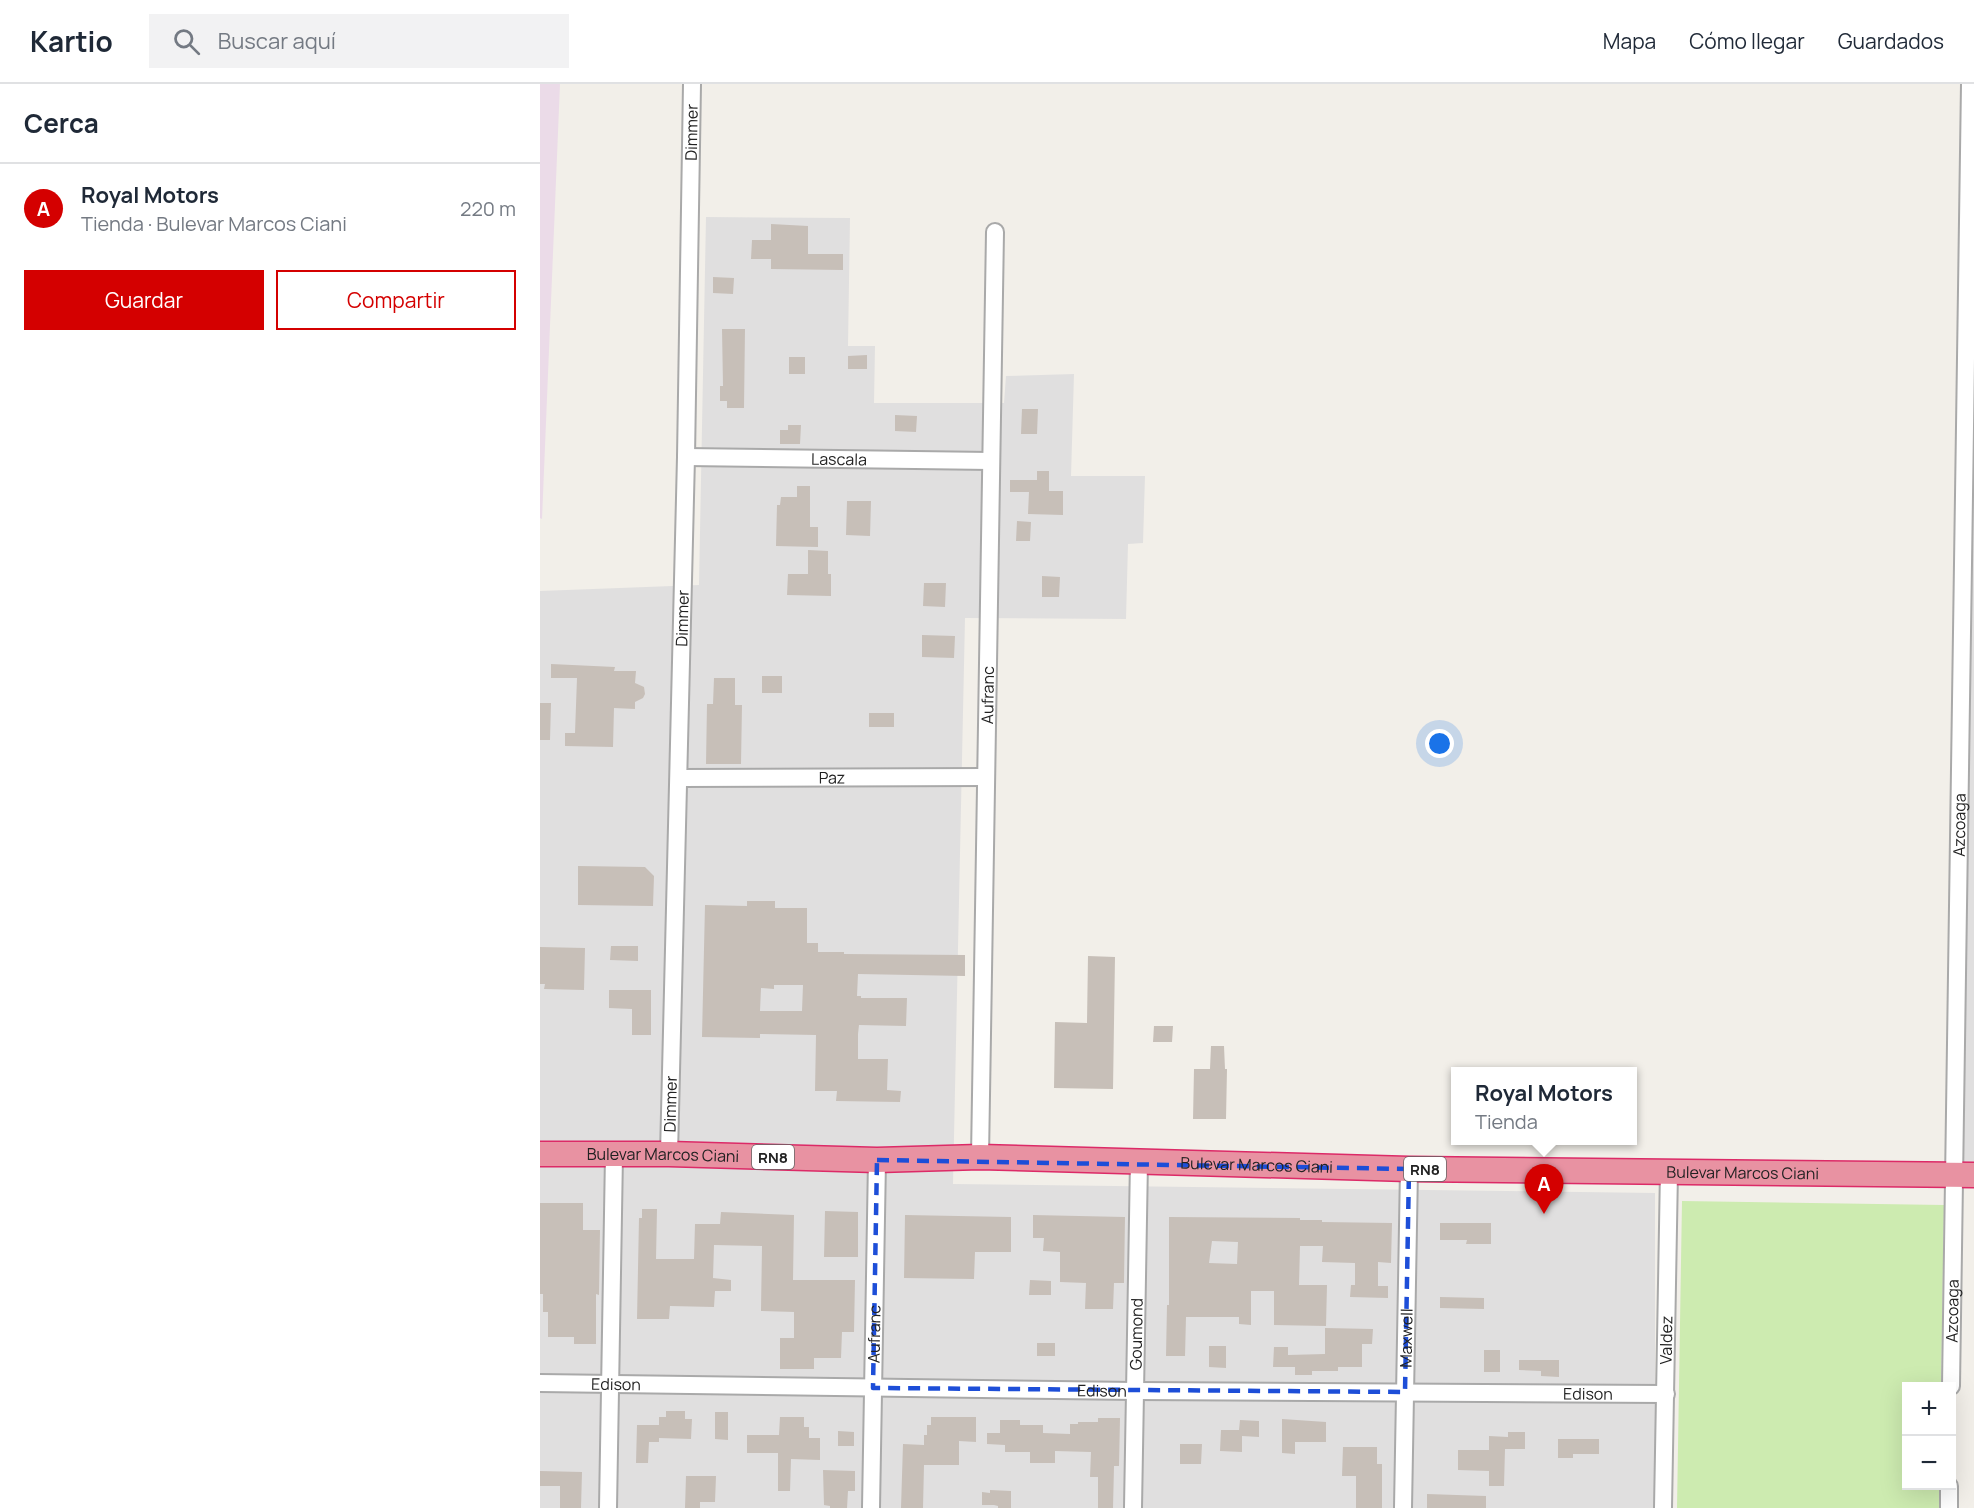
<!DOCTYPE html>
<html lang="es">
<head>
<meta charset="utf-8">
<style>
  :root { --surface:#fff; --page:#f2f2f3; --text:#1f2937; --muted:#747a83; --line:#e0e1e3; --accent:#d40000 }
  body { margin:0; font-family:Manrope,sans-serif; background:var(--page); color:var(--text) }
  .controls { position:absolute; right:18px; bottom:18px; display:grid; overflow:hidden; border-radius:0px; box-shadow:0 6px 24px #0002 }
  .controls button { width:54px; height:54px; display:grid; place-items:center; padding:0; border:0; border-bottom:2px solid var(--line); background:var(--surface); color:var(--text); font:30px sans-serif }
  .you { position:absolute; left:900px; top:660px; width:21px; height:21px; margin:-15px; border:4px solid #fff; border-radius:50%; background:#1a73e8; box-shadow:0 0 0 9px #1a73e833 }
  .badge { display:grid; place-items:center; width:39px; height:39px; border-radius:50%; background:var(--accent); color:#fff; font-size:20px; font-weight:700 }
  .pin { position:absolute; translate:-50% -50px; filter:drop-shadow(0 2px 3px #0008) }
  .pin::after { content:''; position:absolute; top:32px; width:21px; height:18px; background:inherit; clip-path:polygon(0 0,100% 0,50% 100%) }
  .popup { position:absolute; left:911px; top:983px; width:186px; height:78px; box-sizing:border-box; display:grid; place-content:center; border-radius:0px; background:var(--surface); filter:drop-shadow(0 2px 4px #0005); font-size:20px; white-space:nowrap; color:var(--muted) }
  .popup b { font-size:22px; color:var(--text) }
  .popup::after { content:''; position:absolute; left:50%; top:100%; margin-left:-12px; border:12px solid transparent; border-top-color:var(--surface) }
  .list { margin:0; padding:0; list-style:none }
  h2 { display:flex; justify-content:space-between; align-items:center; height:78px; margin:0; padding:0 24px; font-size:26px }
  h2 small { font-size:20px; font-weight:400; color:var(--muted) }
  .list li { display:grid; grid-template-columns:39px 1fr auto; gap:18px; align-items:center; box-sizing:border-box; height:90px; padding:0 24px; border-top:2px solid var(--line) }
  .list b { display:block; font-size:22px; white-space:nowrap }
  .list p { margin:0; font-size:20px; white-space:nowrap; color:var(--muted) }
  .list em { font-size:20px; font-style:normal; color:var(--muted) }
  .actions { display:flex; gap:12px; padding:18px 24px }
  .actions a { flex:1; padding:14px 0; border:2px solid var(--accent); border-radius:0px; text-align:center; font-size:21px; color:var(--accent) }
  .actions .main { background:var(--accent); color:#fff }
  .icon { flex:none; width:33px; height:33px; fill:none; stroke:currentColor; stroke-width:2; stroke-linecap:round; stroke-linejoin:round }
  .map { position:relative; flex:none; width:1434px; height:1424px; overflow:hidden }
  header { display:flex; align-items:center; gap:36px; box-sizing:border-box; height:84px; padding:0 30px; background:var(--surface); border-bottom:2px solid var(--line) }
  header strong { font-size:28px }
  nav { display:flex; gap:33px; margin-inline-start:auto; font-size:21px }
  .search { width:420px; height:54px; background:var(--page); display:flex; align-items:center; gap:15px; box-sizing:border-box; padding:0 21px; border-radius:0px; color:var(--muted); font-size:22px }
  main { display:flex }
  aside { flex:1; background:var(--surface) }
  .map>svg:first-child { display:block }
</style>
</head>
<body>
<header>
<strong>Kartio</strong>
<div class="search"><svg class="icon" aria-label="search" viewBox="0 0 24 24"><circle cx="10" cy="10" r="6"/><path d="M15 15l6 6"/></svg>Buscar aquí</div>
<nav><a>Mapa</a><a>Cómo llegar</a><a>Guardados</a></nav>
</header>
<main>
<aside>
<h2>Cerca<small></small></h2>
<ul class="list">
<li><span class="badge">A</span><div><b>Royal Motors</b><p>Tienda · Bulevar Marcos Ciani</p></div><em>220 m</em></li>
</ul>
<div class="actions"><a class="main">Guardar</a><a>Compartir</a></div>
</aside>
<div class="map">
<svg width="1434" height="1424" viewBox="0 0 1434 1424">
  <rect width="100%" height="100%" fill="#f2efe9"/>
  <path fill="#e0dfdf" d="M1434,0V1091L1414,1090Z
    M166,133L310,134L308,262H335L334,319H464L466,292L534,290L531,392H605L603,459L588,460L586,535L425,534L413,1100L1115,1109V1424H0V507L159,501Z"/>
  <path fill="#ebdbe8" d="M0,0H20L2,435L0,434Z"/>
  <path fill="#cdebb0" d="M1142,1117L1404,1121L1401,1302H1366V1402H1400L1399,1424H1137Z"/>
  <path fill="#c7bfb8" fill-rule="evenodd" d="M231,140L268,142V170H303V186L231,185V175H211L212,156H231Z
    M173,193L194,194L193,210L173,209Z
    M182,245H205L204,324H187V317H180V302H183Z
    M327,271V285H308V272Z
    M249,273H265V290H249Z
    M482,325H498L497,350H481Z
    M355,331L377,332L376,348L355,347Z
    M248,341H261L260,360H240V346H248Z
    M497,387H509V407H523V431L488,430L489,408H470V396H497Z
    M257,402H270V443H278V463L236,462L237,421H240L241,413H257Z
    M307,417H331L330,452L306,451Z
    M477,437L491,438L490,457H476Z
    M268,466L288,467V490H291V512L247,511L248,490H268Z
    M502,492L520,493L519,513H502Z
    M384,499H406L405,523L383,522Z
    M382,551L415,552L414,574L382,573Z
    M11,580L75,583L74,587H96L95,599L104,603L105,610L103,614L95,618V625L74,624L73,663L25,662V649H35L37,594H11Z
    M222,592H242V609H222Z
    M174,594H195V621H202L201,680H166L167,620H173Z
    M0,619H11L10,656H0Z
    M329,629H354V643H329Z
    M38,782L105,783L114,792L113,822L38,821Z
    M207,817H235V824H267V859H278V868H304V870L425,871V892L318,890L317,912H321V914H367L366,942L319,941L318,950V975H348L347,1006L361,1007L360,1018L296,1017L297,1007H275L276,951L220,950V954L162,953L165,821L207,822ZM234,901H263L262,927H220L221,904L234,905Z
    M71,862H98V877L70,876Z
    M0,863L45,864L44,906L4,905L5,900H0Z
    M548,872L575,873L573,1005L514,1004L515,938L547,939Z
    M69,906H111V951H92V925L69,924Z
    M614,942H633L632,958H613Z
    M671,962H684L685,985H687L686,1035H653L654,985H670Z
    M0,1119H43V1146H60L59,1211L56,1210V1260H34V1253H8V1228H3V1210H0Z
    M102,1125H117L116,1175H154L155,1140H180L181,1128L254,1131L253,1196H315L314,1248H302L301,1274H274V1285H240V1254H254V1228L221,1227L222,1162L174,1161L173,1194L191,1196V1207H175L174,1223L130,1222L129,1235H97L99,1134H102Z
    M285,1127L318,1128V1173H284Z
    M365,1131L471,1133V1168H435L434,1195L364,1194Z
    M493,1131L585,1133L584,1199H574L573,1225H545L546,1199L520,1198V1168L503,1167L504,1154H493Z
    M629,1133L760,1134V1136H782V1138L852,1139L851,1179L838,1178V1202H848V1214L810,1213L811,1201H815V1179L782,1178L783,1162H760L759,1201H787L786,1242L734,1241V1207H711V1241L699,1240V1233H646L645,1272H626L627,1221H629ZM672,1157L698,1158L697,1180L669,1179Z
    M900,1139H951V1160H926L927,1156H900Z
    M490,1196L511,1197V1211H489Z
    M900,1213L944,1214V1225L900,1224Z
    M785,1244L833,1245L832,1260H822V1283H798V1287H772V1291H755V1283H733L734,1263H748V1271L785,1270Z
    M497,1259H515V1272H497Z
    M669,1262H686V1284L669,1283Z
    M944,1266H960V1288H944Z
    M979,1276H1019V1293L1001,1292V1287L979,1286Z
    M126,1327H145V1335H152L151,1355L119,1354V1358H109L108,1379H96L97,1341H119V1333H126Z
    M175,1328H188V1356L175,1355Z
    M240,1333H264V1343H269V1354H280V1376L251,1375L250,1407H238V1369H207V1351H239Z
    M391,1333H436V1358L419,1357V1381H384L383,1424H361L363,1360L384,1361V1351H387V1341H391Z
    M558,1334H580L579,1382H574L573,1424H558V1393H550L551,1368L515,1367V1379H490V1368H465V1361L447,1360V1349H460V1336H480V1341H503V1349L530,1350V1340H538V1338H558Z
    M742,1335L786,1338V1358H755V1370L742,1369Z
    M700,1336L719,1337V1353L702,1352V1368L680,1367L681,1346H699Z
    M298,1347L314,1348V1362H298Z
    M968,1348H985V1365H965L964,1402H949V1387L918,1386V1366H949V1352L968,1353Z
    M1018,1355H1059V1370H1033V1374H1018Z
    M640,1360H662L661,1380H640Z
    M803,1363H837V1380H842V1424H816V1392H802Z
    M283,1386L315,1387V1407H308L307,1424H290V1422L284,1421Z
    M0,1387L42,1388L41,1424H20V1402H0Z
    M146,1392H176L175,1418H160V1424H145Z
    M450,1406L471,1407V1424H458V1422L454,1421H442V1408L450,1409Z
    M887,1410L946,1412V1424H887Z"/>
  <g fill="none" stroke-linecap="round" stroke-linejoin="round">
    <defs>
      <g id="minor">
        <path id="s1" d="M146,373L451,377"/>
        <path id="s2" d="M139,694L446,693"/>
        <path id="s3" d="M129,1070L146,373L152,0"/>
        <path id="s4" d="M440,1073L455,148"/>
        <path id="s5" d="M0,1299L595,1307L1126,1310"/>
        <path id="s6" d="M1411,1302L1430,0"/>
        <path d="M68,1424L74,1071"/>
        <path id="s7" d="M331,1424L337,1076"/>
        <path id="s8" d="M593,1424L599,1077"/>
        <path id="s9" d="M863,1424L869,1085"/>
        <path id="s10" d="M1123,1424L1129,1087"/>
        <path d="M1409,1424V1402"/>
      </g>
      <g id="highway">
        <path id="s11" d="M0,1070H129L337,1076L440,1073L869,1085L1434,1091"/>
      </g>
    </defs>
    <use href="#minor" stroke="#a9a9a9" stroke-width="20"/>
    <use href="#highway" stroke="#dc2a67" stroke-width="27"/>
    <use href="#minor" stroke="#fff" stroke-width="16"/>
    <use href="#highway" stroke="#e892a2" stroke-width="24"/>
  </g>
  <path fill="none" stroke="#1d4ed8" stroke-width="4.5" stroke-dasharray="12 8" stroke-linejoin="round" d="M337,1076L869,1085L865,1308L333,1304Z"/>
  <g text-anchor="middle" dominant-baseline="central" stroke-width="4.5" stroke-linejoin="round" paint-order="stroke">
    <g fill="#fff" stroke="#646464" stroke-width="1.5">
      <rect x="212" y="1061" width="42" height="24" rx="4.5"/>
      <rect x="864" y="1073" width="42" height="24" rx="4.5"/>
    </g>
    <g font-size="15" font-weight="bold" fill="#222">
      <text x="233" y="1073">RN8</text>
      <text x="885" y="1085">RN8</text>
    </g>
    <g font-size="16" fill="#222" stroke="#fff">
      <text stroke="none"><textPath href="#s3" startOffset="1022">Dimmer</textPath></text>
      <text stroke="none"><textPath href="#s1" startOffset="153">Lascala</textPath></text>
      <text stroke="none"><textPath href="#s3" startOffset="536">Dimmer</textPath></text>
      <text stroke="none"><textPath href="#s4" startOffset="462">Aufranc</textPath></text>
      <text stroke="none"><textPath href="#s2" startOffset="153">Paz</textPath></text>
      <text stroke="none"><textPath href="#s6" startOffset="561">Azcoaga</textPath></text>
      <text stroke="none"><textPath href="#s3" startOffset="50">Dimmer</textPath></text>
      <text stroke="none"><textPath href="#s11" startOffset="123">Bulevar Marcos Ciani</textPath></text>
      <text stroke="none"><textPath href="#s11" startOffset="717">Bulevar Marcos Ciani</textPath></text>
      <text stroke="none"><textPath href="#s11" startOffset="1203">Bulevar Marcos Ciani</textPath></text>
      <text stroke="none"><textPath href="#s6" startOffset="75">Azcoaga</textPath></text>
      <text stroke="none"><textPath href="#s7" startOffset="174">Aufranc</textPath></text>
      <text stroke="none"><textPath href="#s8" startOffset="174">Goumond</textPath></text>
      <text stroke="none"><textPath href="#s9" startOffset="170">Maxwell</textPath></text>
      <text stroke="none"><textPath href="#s10" startOffset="168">Valdez</textPath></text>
      <text stroke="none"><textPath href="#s5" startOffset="76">Edison</textPath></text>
      <text stroke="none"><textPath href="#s5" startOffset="562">Edison</textPath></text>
      <text stroke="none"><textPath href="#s5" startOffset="1048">Edison</textPath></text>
    </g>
  </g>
</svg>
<div class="controls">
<button>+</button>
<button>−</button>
</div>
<div class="you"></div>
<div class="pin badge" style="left:1004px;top:1130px">A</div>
<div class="popup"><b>Royal Motors</b>Tienda</div>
</div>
</main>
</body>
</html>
